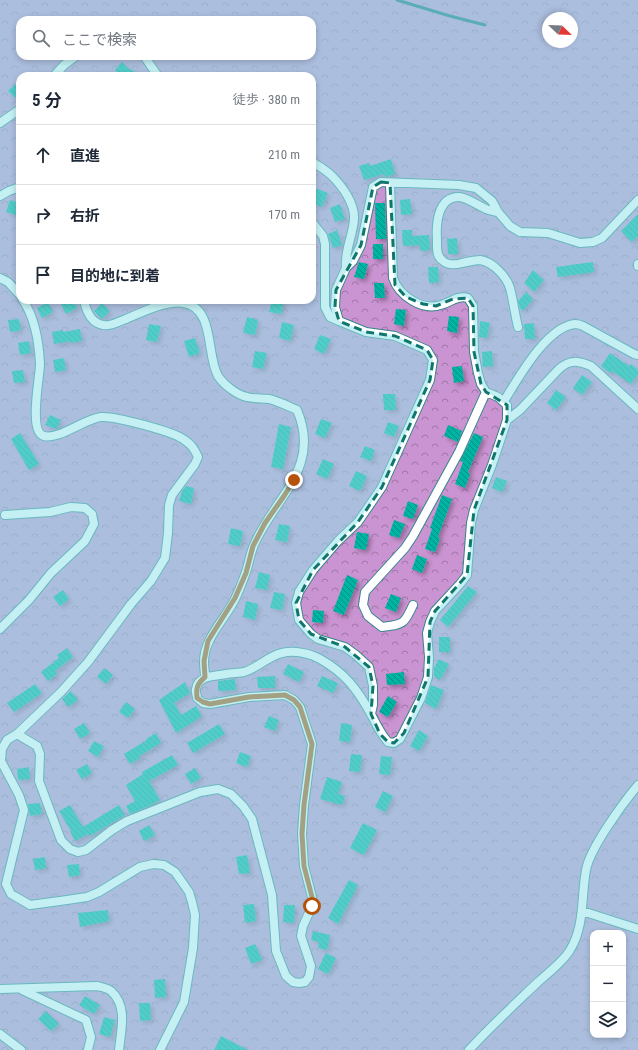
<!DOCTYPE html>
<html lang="ja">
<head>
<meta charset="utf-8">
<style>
  :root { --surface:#fff; --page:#f6f6f7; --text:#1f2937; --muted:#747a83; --line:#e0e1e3 }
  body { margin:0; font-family:"Roboto Condensed","Noto Sans JP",sans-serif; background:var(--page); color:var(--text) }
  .controls { position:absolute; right:12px; bottom:12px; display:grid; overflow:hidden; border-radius:8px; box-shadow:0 2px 6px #0003 }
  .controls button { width:36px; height:36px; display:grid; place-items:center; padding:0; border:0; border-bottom:1px solid var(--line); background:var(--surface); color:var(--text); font:20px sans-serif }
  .compass { position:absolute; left:542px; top:12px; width:36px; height:36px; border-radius:50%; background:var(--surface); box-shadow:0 2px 6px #0003; rotate:113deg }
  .stop { position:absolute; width:12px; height:12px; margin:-9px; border:3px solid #b45309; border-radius:50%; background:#fff }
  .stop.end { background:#b45309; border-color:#fff; box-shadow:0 1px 4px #0008 }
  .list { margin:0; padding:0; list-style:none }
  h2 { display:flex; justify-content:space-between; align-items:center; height:52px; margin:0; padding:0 16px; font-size:17px }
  h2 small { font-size:13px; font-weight:400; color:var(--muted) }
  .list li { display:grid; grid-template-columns:26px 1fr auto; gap:12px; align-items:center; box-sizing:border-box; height:60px; padding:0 16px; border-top:1px solid var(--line) }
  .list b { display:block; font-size:15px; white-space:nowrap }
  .list em { font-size:13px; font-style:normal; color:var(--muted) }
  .icon { flex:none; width:22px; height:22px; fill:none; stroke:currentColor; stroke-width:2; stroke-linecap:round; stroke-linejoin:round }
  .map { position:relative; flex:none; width:638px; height:1050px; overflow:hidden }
  .search { position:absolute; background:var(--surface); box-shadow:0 2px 6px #0003; left:16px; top:16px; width:300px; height:44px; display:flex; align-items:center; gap:10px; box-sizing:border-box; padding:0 14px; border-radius:12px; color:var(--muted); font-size:15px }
  .panel { position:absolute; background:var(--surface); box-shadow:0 2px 6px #0003; left:16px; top:72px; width:300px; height:232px; border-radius:12px }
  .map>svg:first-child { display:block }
</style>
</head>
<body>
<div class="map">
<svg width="638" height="1050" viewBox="0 0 638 1050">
  <defs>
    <pattern id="forest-crowns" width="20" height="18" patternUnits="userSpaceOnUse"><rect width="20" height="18" fill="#ca93d1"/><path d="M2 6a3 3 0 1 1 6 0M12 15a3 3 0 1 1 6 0" fill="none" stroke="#a277a8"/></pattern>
    <pattern id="building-back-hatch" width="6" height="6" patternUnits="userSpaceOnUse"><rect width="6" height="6" fill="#03b4a3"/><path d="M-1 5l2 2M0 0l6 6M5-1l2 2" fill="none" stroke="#029184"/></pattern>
    <filter id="shadow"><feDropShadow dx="3" dy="3" stdDeviation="2" flood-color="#0004"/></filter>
  </defs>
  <rect width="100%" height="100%" fill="#94e2e9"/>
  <path fill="url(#forest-crowns)" fill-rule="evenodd" d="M0,0H638V1050H0ZM548,18H572V42H548ZM20,20H312V56H20ZM20,76H312V300H20ZM593,933H623V1035H593Z"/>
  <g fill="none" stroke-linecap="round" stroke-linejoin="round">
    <path stroke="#146d74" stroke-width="3" d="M397,0L450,16L485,25"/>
  </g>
  <path fill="url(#building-back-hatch)" filter="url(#shadow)" d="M122,62L129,69L144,76H121L115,70Z
    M16,84L20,88V102L8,91Z
    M391,159L395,174L386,177L384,174L364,180L359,166L369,163L370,166Z
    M312,187L328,193L322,207L312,203Z
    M410,199L412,214L401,215L400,200Z
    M10,200L20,203L16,215L6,212Z
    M375,203H385L386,239H376Z
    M340,204L345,219L335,222L330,208Z
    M638,214V236L632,242L621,231Z
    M337,230L342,245L333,248L328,234Z
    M402,230H412V236L429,235L430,250L420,251V245L403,246Z
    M457,238L458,254H448L447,239Z
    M373,244H383V259H373Z
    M359,262L368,264L364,279L354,277Z
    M593,262L594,272L558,277L556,267Z
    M428,267H438L439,282L429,283Z
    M533,270L544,280L534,292L524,283Z
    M374,283H384L385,298H375Z
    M526,292L533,299L523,311L520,308L518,301Z
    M68,300H73L77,308L66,314L61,304Z
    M272,300H284L281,314L269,312Z
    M48,302L53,312L42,318L37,308Z
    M102,303L110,311L102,319L94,311Z
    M396,309L406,310L404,326L394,324Z
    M449,316L459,317L457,333L447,331Z
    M247,317L258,320L255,335L243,333Z
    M19,319L21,330L10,332L8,320Z
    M480,321L490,323L487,338L479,337Z
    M282,322L294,325L290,341L279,338Z
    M534,323L535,339H525L524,324Z
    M149,324L161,326L157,342L146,340Z
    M80,329L82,341L71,343V341L54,344L52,332L63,330V332Z
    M320,335L331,339L324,354L314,349Z
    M195,338L200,353L189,357L184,341Z
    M29,341L31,353L20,355L18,343Z
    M255,351L267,353L263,369L252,367Z
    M492,351L493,366L483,367L482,352Z
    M610,353L629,366L631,364L638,370V374L631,384L612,371L610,373L601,366Z
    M64,358L66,370L55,372L53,360Z
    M462,366L464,381L454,383L452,367Z
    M23,370L25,382L14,383L12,371Z
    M582,375L592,382L582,395L573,388Z
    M556,390L566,397L556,410L547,403Z
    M383,394H395L396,410H384Z
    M50,415L61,420L57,429L45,425Z
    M321,419L332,423L325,438L315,434Z
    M388,422L399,426L394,437L384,433Z
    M279,424L291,427L283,469L271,467Z
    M448,425L462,431L458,442L444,436Z
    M20,433L39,464L29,470L11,439Z
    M474,433L483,437L468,472L470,474L465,488L455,484L463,462L460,461Z
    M365,446L375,450L371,461L360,457Z
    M323,459L334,464L327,479L316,474Z
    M356,471L367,476L360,491L349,486Z
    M496,477L507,481L502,492L492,488Z
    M186,486L194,488L191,504L179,501L182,491Z
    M442,495L452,499L438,537L440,538L435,552L425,549L432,529L430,528Z
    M408,501L418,505L413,519L403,516Z
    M394,520L405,524L399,538L389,535Z
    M279,524L290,526L287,542L275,540Z
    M231,528L243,531L240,546L228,544Z
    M357,532L369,534L366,550L354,548Z
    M417,555L427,559L422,573L412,569Z
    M259,572L270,575L267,590L255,588Z
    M347,575L358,580L344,615L333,611Z
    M468,586L477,592L448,627L440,620Z
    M63,590L69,599L60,606L53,597Z
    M274,592L285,594L282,610L270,608Z
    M391,594L401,598L396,612L385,608Z
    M246,601L258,604L255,620L243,617Z
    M313,610L324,611L323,623L312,622Z
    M439,637H450V652H439Z
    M67,648L73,657L55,671L57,674L48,681L41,672L59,658L57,655Z
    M439,659L449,664L440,680L434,676V668Z
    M288,664L304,672L299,682L283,674Z
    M104,668L113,675L106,684L97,677Z
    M404,672L405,684L387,685L386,674Z
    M275,676V688H258L257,677Z
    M322,676L338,683L333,693L317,686Z
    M235,679L236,690L218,691V681Z
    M185,682L190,693L174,703L181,715L196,706L202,716L176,733L159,700Z
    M35,684L42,693L14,712L7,703Z
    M431,685L444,690L436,709L425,703Z
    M71,691L78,700L68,707L62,699Z
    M388,696L397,702L388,717L379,712Z
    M126,702L135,709L128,718L119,712Z
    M269,716L279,720L275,731L264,727Z
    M84,723L90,733L80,739L74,729Z
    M341,723L352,725L350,742L339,741Z
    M219,724L225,734L193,753L187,743Z
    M419,730L428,736L419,751L410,746Z
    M156,733L161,743L139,756L140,758L130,764L124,754L147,740L146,739Z
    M94,741L104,746L98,757L88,751Z
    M240,752L251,756L247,767L236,763Z
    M351,754L362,755L360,772L349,771Z
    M172,755L178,765L149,781L160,800L149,806L130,814L126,806L135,801L126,785L143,774L142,772Z
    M381,756L392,757L390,775L379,774Z
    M87,764L92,773L82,779L76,770Z
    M29,767L30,779L18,780L17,769Z
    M195,768L201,778L191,784L185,774Z
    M327,777L342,782L338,794L345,796L342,805L320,799Z
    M383,791L393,796L385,812L375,807Z
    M40,803L42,814L30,816L28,804Z
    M70,805L83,827L119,805L125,815L90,836L88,834L75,841L70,831H71L59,811Z
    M363,823L377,830L364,855L350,848Z
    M149,825L155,835L144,841L139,831Z
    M247,855L250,873L239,874L236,857Z
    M45,857L46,868L35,870L33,859Z
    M79,864L80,875L69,877L67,865Z
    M349,880L358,885L338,924L328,918Z
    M254,904L256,921L245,923L243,905Z
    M284,905H295L294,923L283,922Z
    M108,910L109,921L80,927L78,913Z
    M313,931L330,935L327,950L318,948L319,942L311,940Z
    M255,944L262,960L251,964L245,948Z
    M326,953L336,958L328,974L318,969Z
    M165,979L166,997L155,998L154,980Z
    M85,996L100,1005L94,1014L79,1005Z
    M139,1003H150L151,1020L140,1021Z
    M46,1011L59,1024L51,1031L38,1019Z
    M104,1017L115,1020L110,1037L99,1034Z
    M221,1036L248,1050H214Z"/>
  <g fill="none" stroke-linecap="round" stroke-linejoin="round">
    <defs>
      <path id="minor" d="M144,56L158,76
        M54,76L64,65L76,56
        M0,123L20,109
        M312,162C319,166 327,171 332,176C343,187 355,204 354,219C353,236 344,251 346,268
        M0,196L9,191L20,187
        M498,212C494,211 490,211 486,209C479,206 466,197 459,197C437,197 436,225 437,240C437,247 436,256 442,260C448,266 455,265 462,263C468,262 474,260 480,260C493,262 506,276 510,288C513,299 515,315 518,327
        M312,222L323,236L325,244V307L330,317L339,321
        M638,264V266
        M0,278L8,282L20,295
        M23,300C35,318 39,343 40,364C40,377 28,432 44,436C59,440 84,419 101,417C115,416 171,431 183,439C191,444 194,448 198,457L195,464L172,495L169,505L168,533L165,558L151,581L131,604L88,662L61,692L17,734L7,740L2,749L1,761L19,795L24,810L6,884L11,894L30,905L60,901L87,897L99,892L140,867L153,864L164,865L175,872L189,892L192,902L195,915L193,948L184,1002L160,1050
        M84,300C86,310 91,323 103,325C111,327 119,321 126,319C142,312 167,300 184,303C215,308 206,355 218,376C224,385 237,395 247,397C254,399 262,398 269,399C278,401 288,406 297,410C322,468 274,498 254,545C250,554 249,563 246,572C243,580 240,589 236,597C226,619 204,637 204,662C204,667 205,672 205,677
        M504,401C518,379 546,327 575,324C577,324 581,325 583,326L634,354L638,355
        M507,420L520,410L559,369C570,359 578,361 591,366L638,409
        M413,605C404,625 403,624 382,627L368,616L363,605L365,592L405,548L413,536L459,452L486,392
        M0,629L29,600L51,573L85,541L94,524L92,514L85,508L71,507L50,512L5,515
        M371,714L373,705V686L369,667L356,655L345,647L318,639L311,634L299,620L296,603L299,592L313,570L338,541L358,522L382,487L430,380L433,360L427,350L395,336L366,332L339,321L335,307L336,290L346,268L353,261L361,245L373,187L381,182L459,185L476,188L492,201L498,212L510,226L520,232L548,233L580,243L593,242L602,238L638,200
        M17,734L37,746L40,754L39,781L61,840L70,849L78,852L86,850L112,830L127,821L200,792L218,789L231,794L243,806L252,819L272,895L276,951L286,976L293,982L299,983L305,982L309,977L311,966L301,936L303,926L312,906V897L304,866L302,834L304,805L312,744L300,707L294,700L285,695L249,697L210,704L203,703L197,698C197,695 195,691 196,689C198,675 216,676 226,674C232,673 239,673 244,672C258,668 268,656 282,653C294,650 309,653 320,659C345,673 357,689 371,714C376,724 380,733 388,742L394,743L400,739L421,698L428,677L429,657L427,633L430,622L435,611L460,584L467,575L471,523L474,510L492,465L507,420V405L498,397L486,392L481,384L478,373L474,352L473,306L468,298C458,295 451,302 441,305C422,311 399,296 393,278L390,183
        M582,911L638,929
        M0,989L97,986C101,987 108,988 111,991C128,1006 121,1030 119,1050
        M22,990L86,1020L91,1037L88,1050
        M0,1034L21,1050
        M469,1050C491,1026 515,1004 538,982C549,972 563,962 570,950C585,926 581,896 586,870C590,848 623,803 638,785"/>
    </defs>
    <use href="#minor" stroke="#36858c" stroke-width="10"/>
    <use href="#minor" stroke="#fff" stroke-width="8"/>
  </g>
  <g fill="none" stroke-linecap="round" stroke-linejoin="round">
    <path stroke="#b45309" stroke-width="5" d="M294,480L284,496L265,523L253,546L246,573L235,598L208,641L204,661L205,677C197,684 196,688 197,698L203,702L210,704L249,697L285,695L294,700L300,707L312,744L304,805L302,834L304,866L312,897V906"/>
  </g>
  <path d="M0 0H638V1050H0ZM381,182L390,183L395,285L406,297L423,304L436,306L453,299L468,298L473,306L474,352L481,384L486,392L507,405V420L474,510L467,575L435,611L430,622L428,677L404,733L394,743L388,742L380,734L371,714L373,686L369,667L345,647L311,634L299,620L296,603L313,570L358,522L382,487L430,380L433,360L427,350L395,336L366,332L339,321L335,307L336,290L361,245L373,187Z" fill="#94e2e9" fill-opacity=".55" fill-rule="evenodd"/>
  <path fill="none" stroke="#0f766e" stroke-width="3" stroke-dasharray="8 5" stroke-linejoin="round" d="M381,182L390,183L395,285L406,297L423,304L436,306L453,299L468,298L473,306L474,352L481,384L486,392L507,405V420L474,510L467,575L435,611L430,622L428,677L404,733L394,743L388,742L380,734L371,714L373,686L369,667L345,647L311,634L299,620L296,603L313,570L358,522L382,487L430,380L433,360L427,350L395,336L366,332L339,321L335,307L336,290L361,245L373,187Z"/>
</svg>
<div class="controls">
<button>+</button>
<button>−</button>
<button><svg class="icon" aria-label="layers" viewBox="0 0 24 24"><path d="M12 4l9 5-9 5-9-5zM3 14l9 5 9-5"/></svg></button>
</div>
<svg class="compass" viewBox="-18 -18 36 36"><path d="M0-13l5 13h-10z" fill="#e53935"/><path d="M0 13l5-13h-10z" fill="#747a83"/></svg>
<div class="stop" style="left:312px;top:906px"></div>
<div class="stop end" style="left:294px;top:480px"></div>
<div class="search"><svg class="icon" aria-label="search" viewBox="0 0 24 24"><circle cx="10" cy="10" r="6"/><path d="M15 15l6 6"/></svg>ここで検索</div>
<section class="panel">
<h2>5 分<small>徒歩 · 380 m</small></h2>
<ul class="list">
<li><svg class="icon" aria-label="ahead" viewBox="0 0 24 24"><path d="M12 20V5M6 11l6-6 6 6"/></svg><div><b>直進</b></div><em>210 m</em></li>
<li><svg class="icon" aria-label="right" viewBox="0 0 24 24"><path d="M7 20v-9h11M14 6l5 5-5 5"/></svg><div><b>右折</b></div><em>170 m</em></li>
<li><svg class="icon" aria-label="arrive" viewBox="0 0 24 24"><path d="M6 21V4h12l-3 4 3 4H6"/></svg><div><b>目的地に到着</b></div></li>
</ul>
</section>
</div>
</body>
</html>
